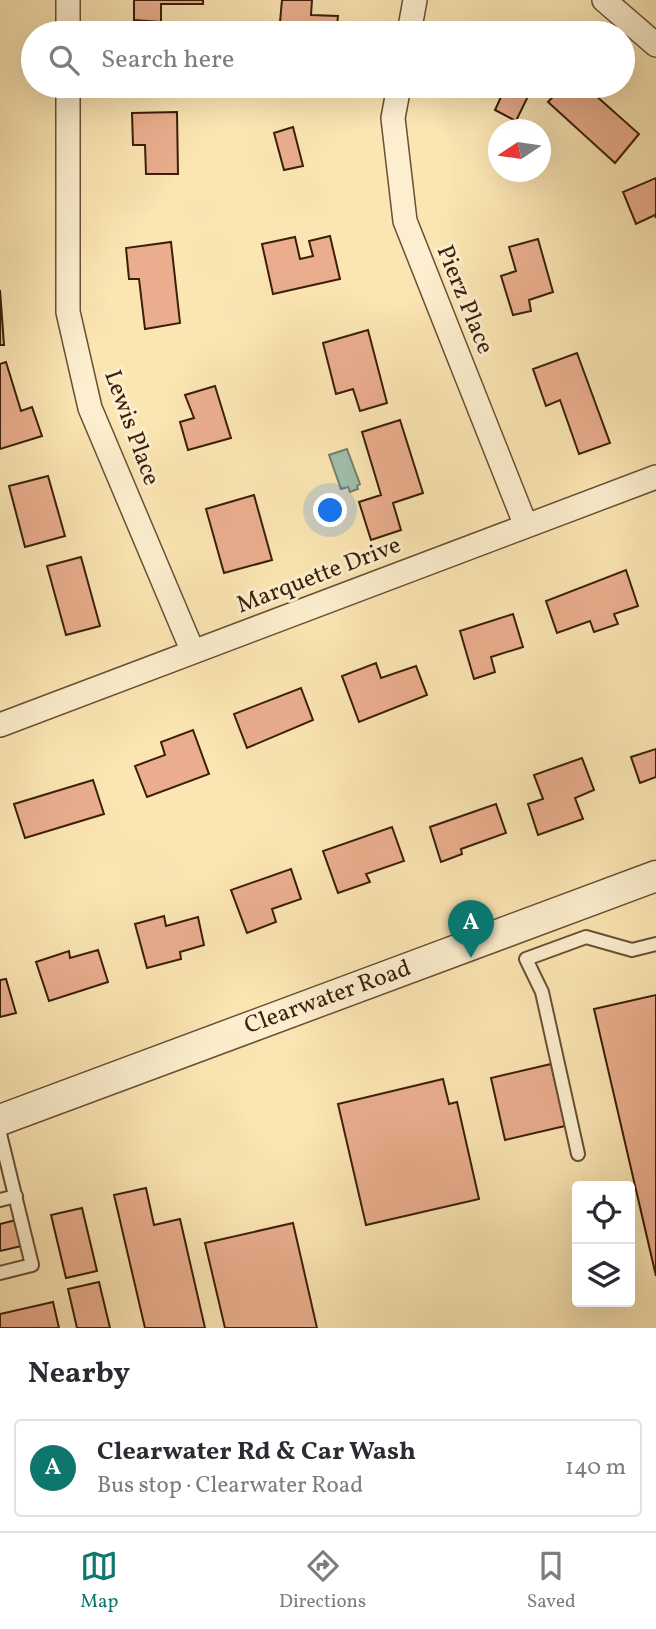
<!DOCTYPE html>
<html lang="en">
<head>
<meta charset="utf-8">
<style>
  :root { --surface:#fff; --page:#f7f7f7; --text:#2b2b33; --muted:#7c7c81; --line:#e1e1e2; --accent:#0f766e }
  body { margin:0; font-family:Vollkorn,serif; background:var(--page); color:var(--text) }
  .controls { position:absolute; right:21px; bottom:21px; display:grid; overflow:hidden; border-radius:7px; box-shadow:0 7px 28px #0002 }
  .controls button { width:63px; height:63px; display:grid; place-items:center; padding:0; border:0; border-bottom:2px solid var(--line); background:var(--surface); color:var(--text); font:35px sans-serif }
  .compass { position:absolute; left:488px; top:119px; width:63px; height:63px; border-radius:50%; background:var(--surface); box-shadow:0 7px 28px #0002; rotate:257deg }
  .you { position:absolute; left:331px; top:511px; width:24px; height:24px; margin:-18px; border:5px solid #fff; border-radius:50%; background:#1a73e8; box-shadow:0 0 0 10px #1a73e833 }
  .badge { display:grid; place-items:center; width:46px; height:46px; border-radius:50%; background:var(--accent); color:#fff; font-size:23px; font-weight:700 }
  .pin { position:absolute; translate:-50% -58px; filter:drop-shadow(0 2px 4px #0008) }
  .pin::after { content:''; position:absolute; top:37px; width:24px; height:21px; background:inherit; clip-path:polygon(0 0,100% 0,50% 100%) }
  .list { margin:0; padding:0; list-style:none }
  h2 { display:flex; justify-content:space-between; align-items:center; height:91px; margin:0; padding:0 28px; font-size:30px }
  h2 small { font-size:23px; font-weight:400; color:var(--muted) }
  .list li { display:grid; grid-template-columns:46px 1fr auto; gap:21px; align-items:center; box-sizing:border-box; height:98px; margin:0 14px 14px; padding:0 14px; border:2px solid var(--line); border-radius:7px }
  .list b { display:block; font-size:26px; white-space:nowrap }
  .list p { margin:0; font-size:23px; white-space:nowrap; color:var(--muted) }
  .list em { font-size:23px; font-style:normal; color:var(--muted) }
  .icon { flex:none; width:38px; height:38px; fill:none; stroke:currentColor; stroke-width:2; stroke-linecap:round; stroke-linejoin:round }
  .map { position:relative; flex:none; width:656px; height:1328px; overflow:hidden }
  .search { position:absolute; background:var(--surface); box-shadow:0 7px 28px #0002; left:21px; right:21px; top:21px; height:77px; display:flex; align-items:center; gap:18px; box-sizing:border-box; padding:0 24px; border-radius:38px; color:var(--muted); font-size:26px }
  .sheet { height:203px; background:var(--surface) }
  nav { display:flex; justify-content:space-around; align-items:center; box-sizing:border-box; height:98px; border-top:2px solid var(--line); background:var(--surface); font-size:19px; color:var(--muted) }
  nav a { display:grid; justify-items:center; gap:4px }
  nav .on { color:var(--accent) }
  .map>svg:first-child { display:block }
</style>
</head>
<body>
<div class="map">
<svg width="656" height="1328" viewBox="0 0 656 1328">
  <rect width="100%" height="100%" fill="#fbe5b3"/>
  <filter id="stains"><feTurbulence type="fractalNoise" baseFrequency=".00286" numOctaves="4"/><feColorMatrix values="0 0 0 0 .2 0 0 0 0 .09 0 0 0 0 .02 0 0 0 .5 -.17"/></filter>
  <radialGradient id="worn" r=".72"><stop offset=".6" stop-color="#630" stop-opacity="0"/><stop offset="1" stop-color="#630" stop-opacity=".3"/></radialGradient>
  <path fill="#9fbfac" stroke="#777f6b" stroke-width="2" d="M347,449L360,484L357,486L358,489L350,492L348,487L341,489L329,455Z"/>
  <path fill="#eaae8e" stroke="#3a1f09" stroke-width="2" d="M134,0H203V4H161V22L134,20Z
    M282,0H312L311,15L338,16L336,33H279Z
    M474,24L493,33H469Z
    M506,86H533L516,121L495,110Z
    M563,86H585L639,134L615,163L548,102Z
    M177,112L178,174H146L145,145H133L132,113Z
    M293,127L303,166L284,170L274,133Z
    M656,178V218L655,215L636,224L623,192Z
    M330,236L340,279L273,294L262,244L295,237L300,259L313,256L309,241Z
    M538,239L553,292L529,300L531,311L513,315L501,276L516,271L509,247Z
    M171,242L180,323L145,329L139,279H129L126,248Z
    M0,290L4,345H0Z
    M368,330L387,403L360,411L353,389L336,394L323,343Z
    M577,353L610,443L579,454L560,400L546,406L533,369Z
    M6,362L21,411L32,407L42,436L0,449V364Z
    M215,386L231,438L188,450L180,422L194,418L185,395Z
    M400,420L423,493L393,503L401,530L371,540L359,502L381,495L362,432Z
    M48,476L65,536L25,547L9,486Z
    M254,495L272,560L224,573L206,509Z
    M81,557L100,626L66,635L47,566Z
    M626,570L638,606L614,614L618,624L594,632L590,621L557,633L546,601Z
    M513,614L523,647L491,657L495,672L474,679L460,631Z
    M376,663L381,678L416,666L427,695L359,722L342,676Z
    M301,688L313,720L247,748L234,714Z
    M193,730L209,774L147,797L135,766L165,755L161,742Z
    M656,749V777L640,783L631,757Z
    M582,758L594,790L575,798L583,819L538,835L528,804L543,799L534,775Z
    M93,780L104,814L25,838L14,804Z
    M496,804L506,833L461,849L462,854L441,862L430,827Z
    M392,827L404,861L366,874L370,882L338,893L323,851Z
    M291,869L301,899L272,909L276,922L247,933L231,890Z
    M164,916L166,926L198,917L204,945L180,952L181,959L147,968L135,924Z
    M98,950L108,982L49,1001L36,962L69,951L70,958Z
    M6,979L16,1013L0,1017V980Z
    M656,995V1276L594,1009Z
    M551,1064L565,1126L505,1140L491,1078Z
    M443,1079L449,1104L457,1102L479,1199L366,1225L338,1104Z
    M146,1188L154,1225L180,1219L205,1328H145L114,1195Z
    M82,1208L97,1271L66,1278L51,1215Z
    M20,1219L26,1245L0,1251V1224Z
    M293,1223L317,1328H225L205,1243Z
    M99,1282L110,1328H77L68,1289Z
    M53,1302L59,1328H0V1314Z"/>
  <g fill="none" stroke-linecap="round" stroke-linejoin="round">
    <defs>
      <path id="service" d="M0,1134L32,1265L0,1273
        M578,1154L542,992L526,959L586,937L632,950L656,944
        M0,1200L16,1196"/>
      <path id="minor" d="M68,0V33
        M604,0L656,45
        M409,33L415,0
        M68,86V312L90,408L193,652
        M399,86L393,118L405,221L526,526
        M0,725L656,477"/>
      <path id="tertiary" d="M0,1120L656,876"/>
    </defs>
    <use href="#service" stroke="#6a5034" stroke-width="16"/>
    <use href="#minor" stroke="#6a5034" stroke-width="26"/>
    <use href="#tertiary" stroke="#6a5034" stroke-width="33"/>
    <use href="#service" stroke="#fceece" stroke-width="12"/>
    <use href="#minor" stroke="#fceece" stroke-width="23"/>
    <use href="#tertiary" stroke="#fceece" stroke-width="30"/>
  </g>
  <g text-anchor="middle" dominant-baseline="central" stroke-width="6" stroke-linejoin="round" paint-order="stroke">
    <g font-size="24" fill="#3a1f09" stroke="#fceece">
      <text transform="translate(464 300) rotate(68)">Pierz Place</text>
      <text transform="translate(131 428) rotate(70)">Lewis Place</text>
      <text transform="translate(319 576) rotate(-21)">Marquette Drive</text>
      <text transform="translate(328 998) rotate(-20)">Clearwater Road</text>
    </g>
  </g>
  <rect width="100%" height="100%" filter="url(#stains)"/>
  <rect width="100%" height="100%" fill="url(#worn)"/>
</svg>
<div class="controls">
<button><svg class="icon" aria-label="locate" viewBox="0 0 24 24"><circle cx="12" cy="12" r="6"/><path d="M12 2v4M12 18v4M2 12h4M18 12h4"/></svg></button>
<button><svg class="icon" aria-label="layers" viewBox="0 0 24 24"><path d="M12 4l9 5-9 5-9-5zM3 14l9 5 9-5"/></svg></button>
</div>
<svg class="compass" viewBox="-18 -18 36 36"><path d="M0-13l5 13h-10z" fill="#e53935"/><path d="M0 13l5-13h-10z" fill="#7c7c81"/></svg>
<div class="you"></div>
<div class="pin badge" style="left:471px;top:958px">A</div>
<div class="search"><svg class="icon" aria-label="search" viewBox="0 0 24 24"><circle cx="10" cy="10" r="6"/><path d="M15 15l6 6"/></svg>Search here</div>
</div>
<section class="sheet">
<h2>Nearby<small></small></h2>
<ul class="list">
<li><span class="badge">A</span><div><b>Clearwater Rd &amp; Car Wash</b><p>Bus stop · Clearwater Road</p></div><em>140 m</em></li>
</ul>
</section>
<nav>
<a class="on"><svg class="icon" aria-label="map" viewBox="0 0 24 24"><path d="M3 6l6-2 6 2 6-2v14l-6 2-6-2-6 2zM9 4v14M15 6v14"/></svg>Map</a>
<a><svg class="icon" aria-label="directions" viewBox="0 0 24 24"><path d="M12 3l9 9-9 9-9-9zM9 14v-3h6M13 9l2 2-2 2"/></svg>Directions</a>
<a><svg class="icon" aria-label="saved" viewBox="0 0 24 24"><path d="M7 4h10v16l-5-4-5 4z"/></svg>Saved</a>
</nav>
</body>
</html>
